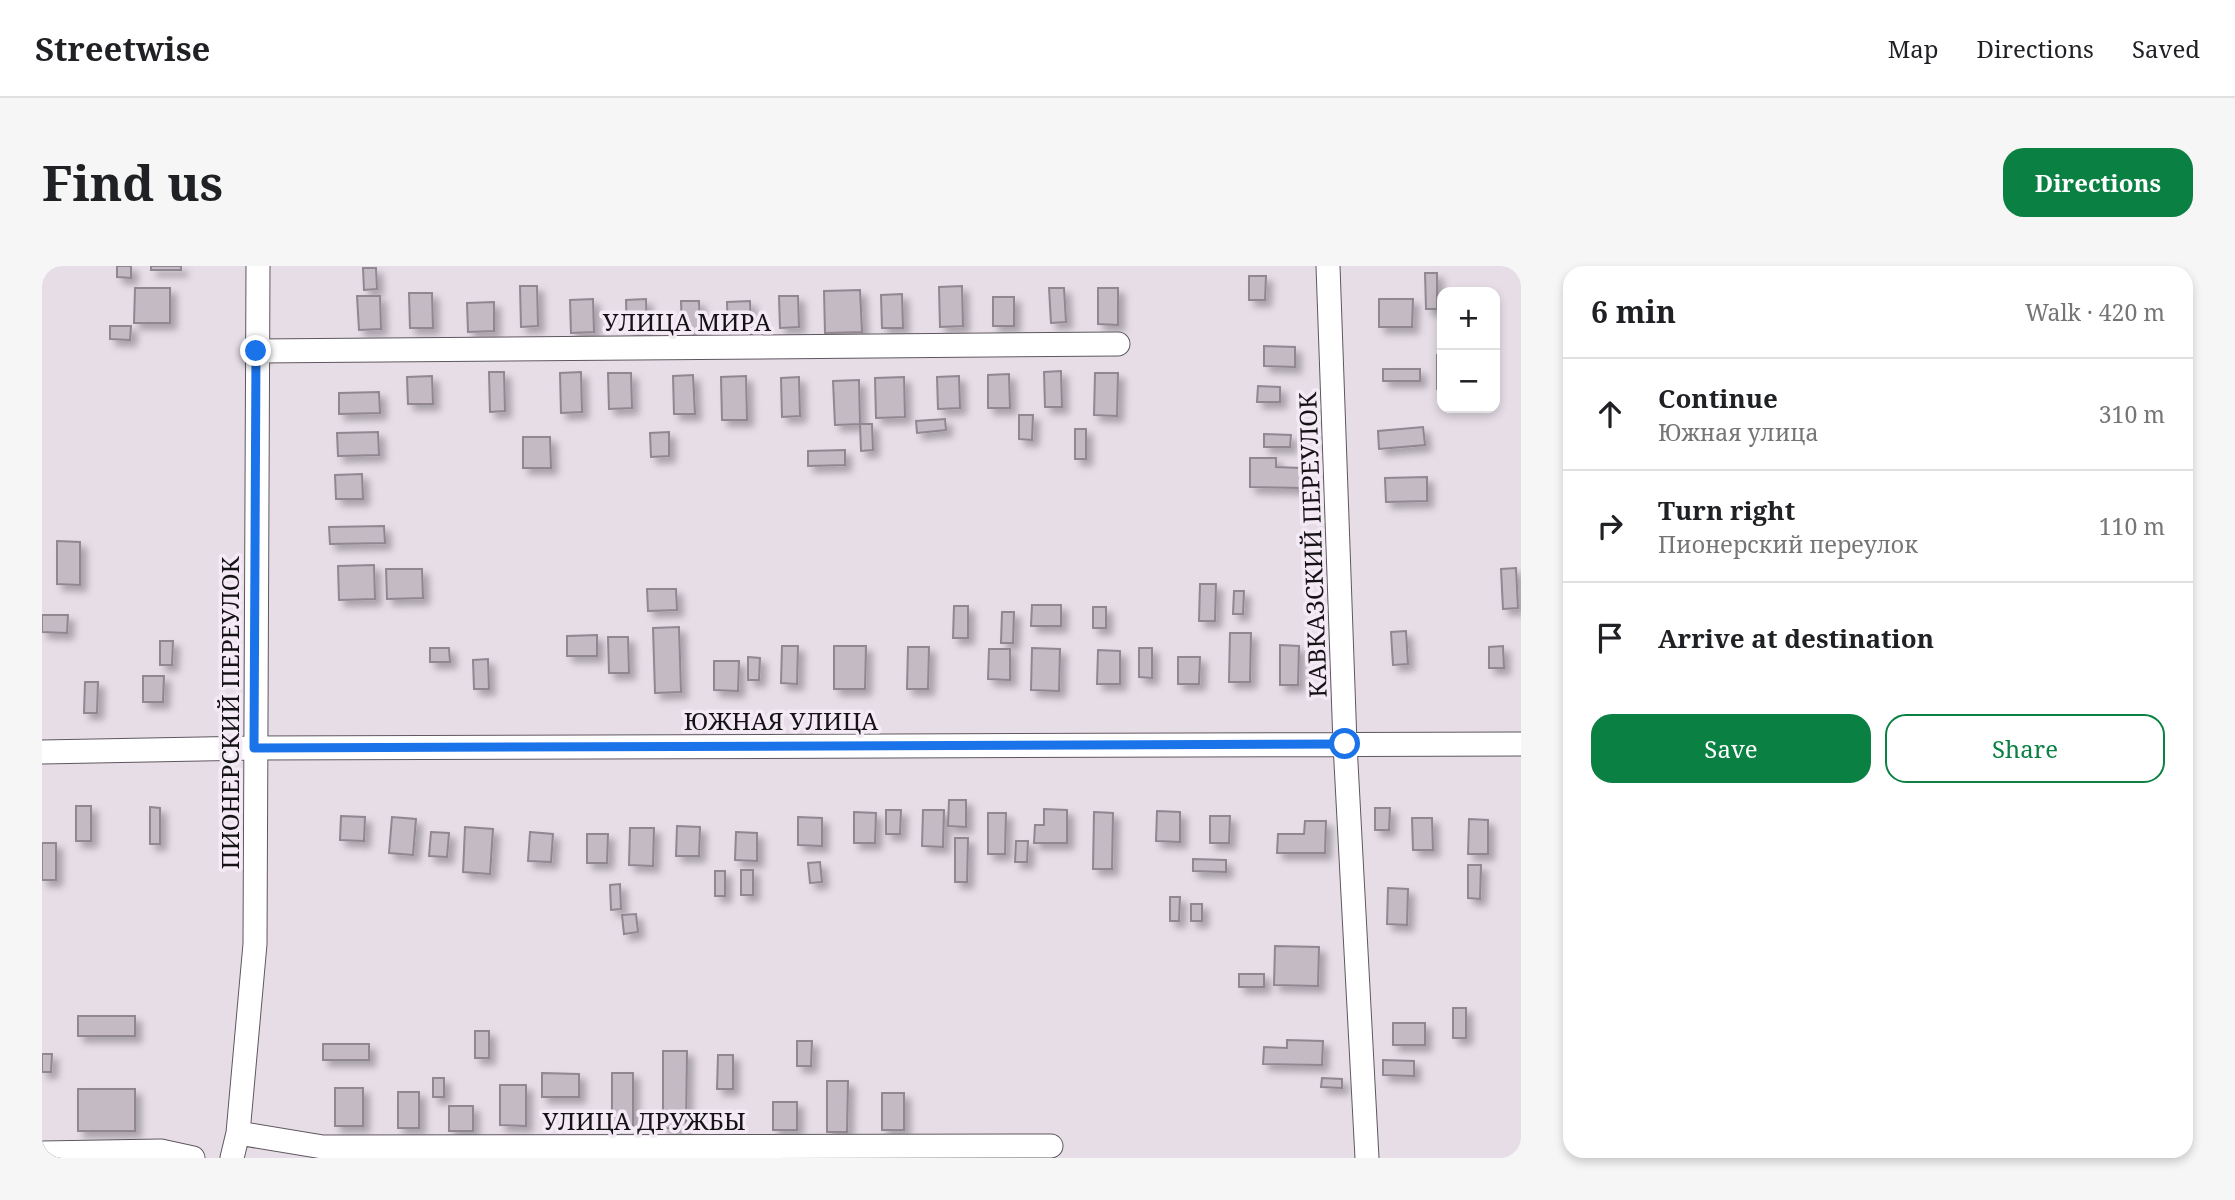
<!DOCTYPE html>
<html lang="en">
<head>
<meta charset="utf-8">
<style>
  :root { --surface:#fff; --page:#f6f6f6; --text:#202124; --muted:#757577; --line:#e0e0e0; --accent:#0b8043 }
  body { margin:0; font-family:"Noto Serif",serif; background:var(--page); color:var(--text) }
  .controls { position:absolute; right:21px; top:21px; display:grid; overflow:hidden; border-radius:14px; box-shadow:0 4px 10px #0003 }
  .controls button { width:63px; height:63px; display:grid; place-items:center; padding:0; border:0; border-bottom:2px solid var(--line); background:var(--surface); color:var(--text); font:35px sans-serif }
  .stop { position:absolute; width:21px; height:21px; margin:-16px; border:5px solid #1a73e8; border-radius:50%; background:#fff }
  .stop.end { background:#1a73e8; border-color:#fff; box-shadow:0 2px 7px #0008 }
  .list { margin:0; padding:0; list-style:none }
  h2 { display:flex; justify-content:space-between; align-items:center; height:91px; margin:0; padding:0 28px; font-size:30px }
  h2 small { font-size:23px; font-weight:400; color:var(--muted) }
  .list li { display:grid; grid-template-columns:46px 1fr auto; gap:21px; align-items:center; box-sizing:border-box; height:112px; padding:0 28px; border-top:2px solid var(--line) }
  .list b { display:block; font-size:26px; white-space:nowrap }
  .list p { margin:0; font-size:23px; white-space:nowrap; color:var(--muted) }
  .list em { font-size:23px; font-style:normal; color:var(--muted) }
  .actions { display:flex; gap:14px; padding:21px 28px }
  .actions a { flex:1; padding:16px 0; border:2px solid var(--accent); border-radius:21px; text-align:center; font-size:24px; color:var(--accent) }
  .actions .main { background:var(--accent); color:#fff }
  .icon { flex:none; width:38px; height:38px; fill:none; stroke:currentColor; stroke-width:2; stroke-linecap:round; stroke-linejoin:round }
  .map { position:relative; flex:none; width:1479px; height:892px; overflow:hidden; border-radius:21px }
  header { display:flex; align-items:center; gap:42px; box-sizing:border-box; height:98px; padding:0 35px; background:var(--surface); border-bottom:2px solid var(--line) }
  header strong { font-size:33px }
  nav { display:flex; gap:38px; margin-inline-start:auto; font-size:24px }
  .intro { display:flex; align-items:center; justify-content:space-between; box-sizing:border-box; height:168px; padding:0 42px }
  h1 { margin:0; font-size:49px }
  .button { padding:18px 32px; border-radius:21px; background:var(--accent); color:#fff; font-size:24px; font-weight:700 }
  main { display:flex; gap:42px; padding:0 42px }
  aside { flex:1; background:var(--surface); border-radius:21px; box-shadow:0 4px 10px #0003 }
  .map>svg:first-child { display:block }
</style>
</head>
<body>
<header>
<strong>Streetwise</strong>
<nav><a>Map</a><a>Directions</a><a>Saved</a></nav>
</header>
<div class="intro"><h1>Find us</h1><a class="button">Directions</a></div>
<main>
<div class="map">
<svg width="1479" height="892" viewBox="0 0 1479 892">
  <defs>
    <filter id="shadow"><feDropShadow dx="6" dy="6" stdDeviation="3.5" flood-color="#0004"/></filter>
  </defs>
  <rect width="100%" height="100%" fill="#e6dde7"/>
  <path fill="#c3bac4" stroke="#908791" stroke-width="2" filter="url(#shadow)" d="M75,0H89V12L75,11Z
    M109,0H139V4H109Z
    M321,2H334L335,23L322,24Z
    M1383,7H1395V43H1384Z
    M1207,10H1224L1223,34H1207Z
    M478,20H495L496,60L479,61Z
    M920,20L921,60L898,61L897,21Z
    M93,22H128V57H92Z
    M1007,22H1022L1024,56L1009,57Z
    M1056,22H1076V59L1056,58Z
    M818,24L820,66L783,67L782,25Z
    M367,27H390L391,62H368Z
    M860,28L861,62H840L839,29Z
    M315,30H338L339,63L317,64Z
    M737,30H756L757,61L738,62Z
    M951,31H972V60H951Z
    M551,33L552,66L529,67L528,34Z
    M604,33L605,66L585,67L584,34Z
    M1337,33H1371L1370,61H1337Z
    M639,35H657L658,65L640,66Z
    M708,35L709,66L686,67L685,36Z
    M452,36V65L426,66L425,37Z
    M68,60H89L88,74L68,73Z
    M1222,80L1253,81V101L1222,100Z
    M1395,89H1400V123H1395Z
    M1341,103H1378V115H1341Z
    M1019,105L1020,141H1003L1002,106Z
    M447,106H462L463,145L448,146Z
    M539,106L540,146L519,147L518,107Z
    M566,107H589L590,142L567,143Z
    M1053,107H1076L1075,150L1052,149Z
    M967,108L968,142H946V109Z
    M651,109L653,148H632L631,110Z
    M390,110L391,138H366L365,111Z
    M704,110L705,154H680L679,111Z
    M917,110L918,142L896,143L895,111Z
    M757,111L758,150L740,151L739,112Z
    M862,111L863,151L834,152L833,112Z
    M817,114L818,158L793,159L791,115Z
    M1216,120L1238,121V136H1215Z
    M337,126L338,147L297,148V127Z
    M977,149H991L990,174L977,173Z
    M903,153L904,164L875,167L874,155Z
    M818,158H830L831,184L819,185Z
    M1381,161L1383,179L1337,183L1336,165Z
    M1033,163H1044V193H1033Z
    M336,166L337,189L296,190L295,167Z
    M627,166V190L609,191L608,167Z
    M1222,168L1249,169L1248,181H1222Z
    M481,171H508L509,202H481Z
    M803,184V199L766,200V185Z
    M1208,192H1234V201L1259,202V222L1208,221Z
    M320,208L321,233H294L293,209Z
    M1385,211V235L1344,236L1343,212Z
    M342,260L343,277L288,278L287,261Z
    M15,275L38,276V319L15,318Z
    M332,299L333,333L297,334L296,300Z
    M1474,302L1476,342L1461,343L1459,303Z
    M344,303H380L381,332L345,333Z
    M1158,318H1174L1173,355H1157Z
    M605,323H634L635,344L606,345Z
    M1192,325H1202L1201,348H1191Z
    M990,339H1019V360H989Z
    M912,340H926V372H911Z
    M1051,341H1064V362H1051Z
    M960,346H972L971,377H959Z
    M0,349H26L25,367L0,366Z
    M637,361L639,426L613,427L611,362Z
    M1364,365L1366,398L1351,399L1349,366Z
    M1188,367H1209L1208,416H1187Z
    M555,369V390H525V370Z
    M566,371H586L587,407H567Z
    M118,375H131L130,399H118Z
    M1238,379L1257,380L1256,419H1238Z
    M740,380H756L755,418L739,417Z
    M792,380H824L823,423H792Z
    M1461,380L1462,402H1447V381Z
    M866,381H887L886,423H865Z
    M388,382H407L408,396H388Z
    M990,382L1018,383L1017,425L989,424Z
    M1097,382H1110V412L1097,411Z
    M947,383H968V414L946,413Z
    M1056,384L1078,385V418H1055Z
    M706,391L718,392L717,414H706Z
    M1136,391H1158L1157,418H1136Z
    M446,393L447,423H432L431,394Z
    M672,395H697L696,425L672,424Z
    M101,410H122L121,436H101Z
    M43,416H56L55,447H42Z
    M907,534H924V561L906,560Z
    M34,540H49V575H34Z
    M108,541L118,542V578H108Z
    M1333,542H1348L1347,564H1333Z
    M1002,543L1025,544V577H992L993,559H1002Z
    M844,544H859L858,568H844Z
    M881,544H902L901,581L880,580Z
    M1115,545L1138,546V576L1114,575Z
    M812,546L834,547L833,577H812Z
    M1052,546L1071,547L1070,603H1051Z
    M946,547H964L963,588H946Z
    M299,550L323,551L322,575L298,574Z
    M1168,550H1188L1187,577H1168Z
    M350,551L374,553L371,589L347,587Z
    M756,551L780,552V580L756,579Z
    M1370,552H1390L1391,584H1371Z
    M1427,553L1446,554V588H1426Z
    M1263,555H1284L1283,587H1235L1236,568H1262Z
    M635,560L658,561L657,590H634Z
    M423,561L451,563L448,608L421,606Z
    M588,562H612L611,600L587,599Z
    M389,566L407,567L405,591L387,590Z
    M488,566L511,568L509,596L486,595Z
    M694,566L715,567V595L693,594Z
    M545,568H566L565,597H545Z
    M913,572H926L925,616H913Z
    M974,575H986L985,596H973Z
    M0,577H14V614H0Z
    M1151,593L1184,594V606L1151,605Z
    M778,596L780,616L768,617L766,597Z
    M1426,599H1439L1438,633L1426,632Z
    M699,604H711V629H699Z
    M673,605H683V630H673Z
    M578,618L579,643L569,644L568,619Z
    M1346,622L1366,623L1365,659L1345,658Z
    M1128,631H1138L1137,655H1128Z
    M1149,638H1160V655H1149Z
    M594,648L596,666L582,668L580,649Z
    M1233,680L1277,681L1276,720L1232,719Z
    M1197,708H1222V721H1197Z
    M1411,742H1424V772H1411Z
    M36,750H93V770H36Z
    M1351,757H1383V779H1351Z
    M433,765H447V792H433Z
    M1245,774L1281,775L1280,799L1221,798L1222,781L1245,782Z
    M755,775H770L769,800H755Z
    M281,778H327V794H281Z
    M621,785H645L644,863L621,862Z
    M0,788H10L9,806H0Z
    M676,789H691V823H675Z
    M1341,794L1372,795V810L1341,809Z
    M500,807L537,808V831H500Z
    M570,807H591V861H570Z
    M391,812H402V831H391Z
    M1280,812L1300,813V822L1279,821Z
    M785,815H806L805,866H785Z
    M458,819H484V860L458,859Z
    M293,822H321V860H293Z
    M36,823H93V865H36Z
    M356,826H377V862H356Z
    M840,827H862V864H840Z
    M731,836H755V864H731Z
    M407,840H431V865H407Z"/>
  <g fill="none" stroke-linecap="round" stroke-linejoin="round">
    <defs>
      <path id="minor" d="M1286,0L1303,478L1325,892
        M214,85L1076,78
        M0,486L212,482L1479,478
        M196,867L281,881L1009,880
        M0,887L119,885L151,892
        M190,892L196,867L213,678L216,0"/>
    </defs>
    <use href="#minor" stroke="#5f5760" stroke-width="25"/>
    <use href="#minor" stroke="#fff" stroke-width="23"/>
  </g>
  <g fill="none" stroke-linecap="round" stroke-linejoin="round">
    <path stroke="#1a73e8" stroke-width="9" d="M214,85L212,482L1303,478"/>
  </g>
  <g text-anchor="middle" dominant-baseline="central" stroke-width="7" stroke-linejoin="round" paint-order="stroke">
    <g font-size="24" fill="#161316" stroke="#f3eaf5">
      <text x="645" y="55">УЛИЦА МИРА</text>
      <text transform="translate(1270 279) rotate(-92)">КАВКАЗСКИЙ ПЕРЕУЛОК</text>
      <text transform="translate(187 447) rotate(-90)">ПИОНЕРСКИЙ ПЕРЕУЛОК</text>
      <text x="739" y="454">ЮЖНАЯ УЛИЦА</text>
      <text x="602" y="854">УЛИЦА ДРУЖБЫ</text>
    </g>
  </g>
</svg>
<div class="controls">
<button>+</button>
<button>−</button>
</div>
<div class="stop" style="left:1303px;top:478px"></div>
<div class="stop end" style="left:214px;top:85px"></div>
</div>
<aside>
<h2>6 min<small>Walk · 420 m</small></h2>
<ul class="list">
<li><svg class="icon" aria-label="ahead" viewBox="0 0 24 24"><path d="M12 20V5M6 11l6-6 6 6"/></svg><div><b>Continue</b><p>Южная улица</p></div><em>310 m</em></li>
<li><svg class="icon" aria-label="right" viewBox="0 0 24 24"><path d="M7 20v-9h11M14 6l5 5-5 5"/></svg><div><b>Turn right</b><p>Пионерский переулок</p></div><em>110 m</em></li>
<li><svg class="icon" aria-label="arrive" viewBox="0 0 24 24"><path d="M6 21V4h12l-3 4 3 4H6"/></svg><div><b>Arrive at destination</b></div></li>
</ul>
<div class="actions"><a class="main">Save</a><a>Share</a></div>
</aside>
</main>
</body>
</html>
